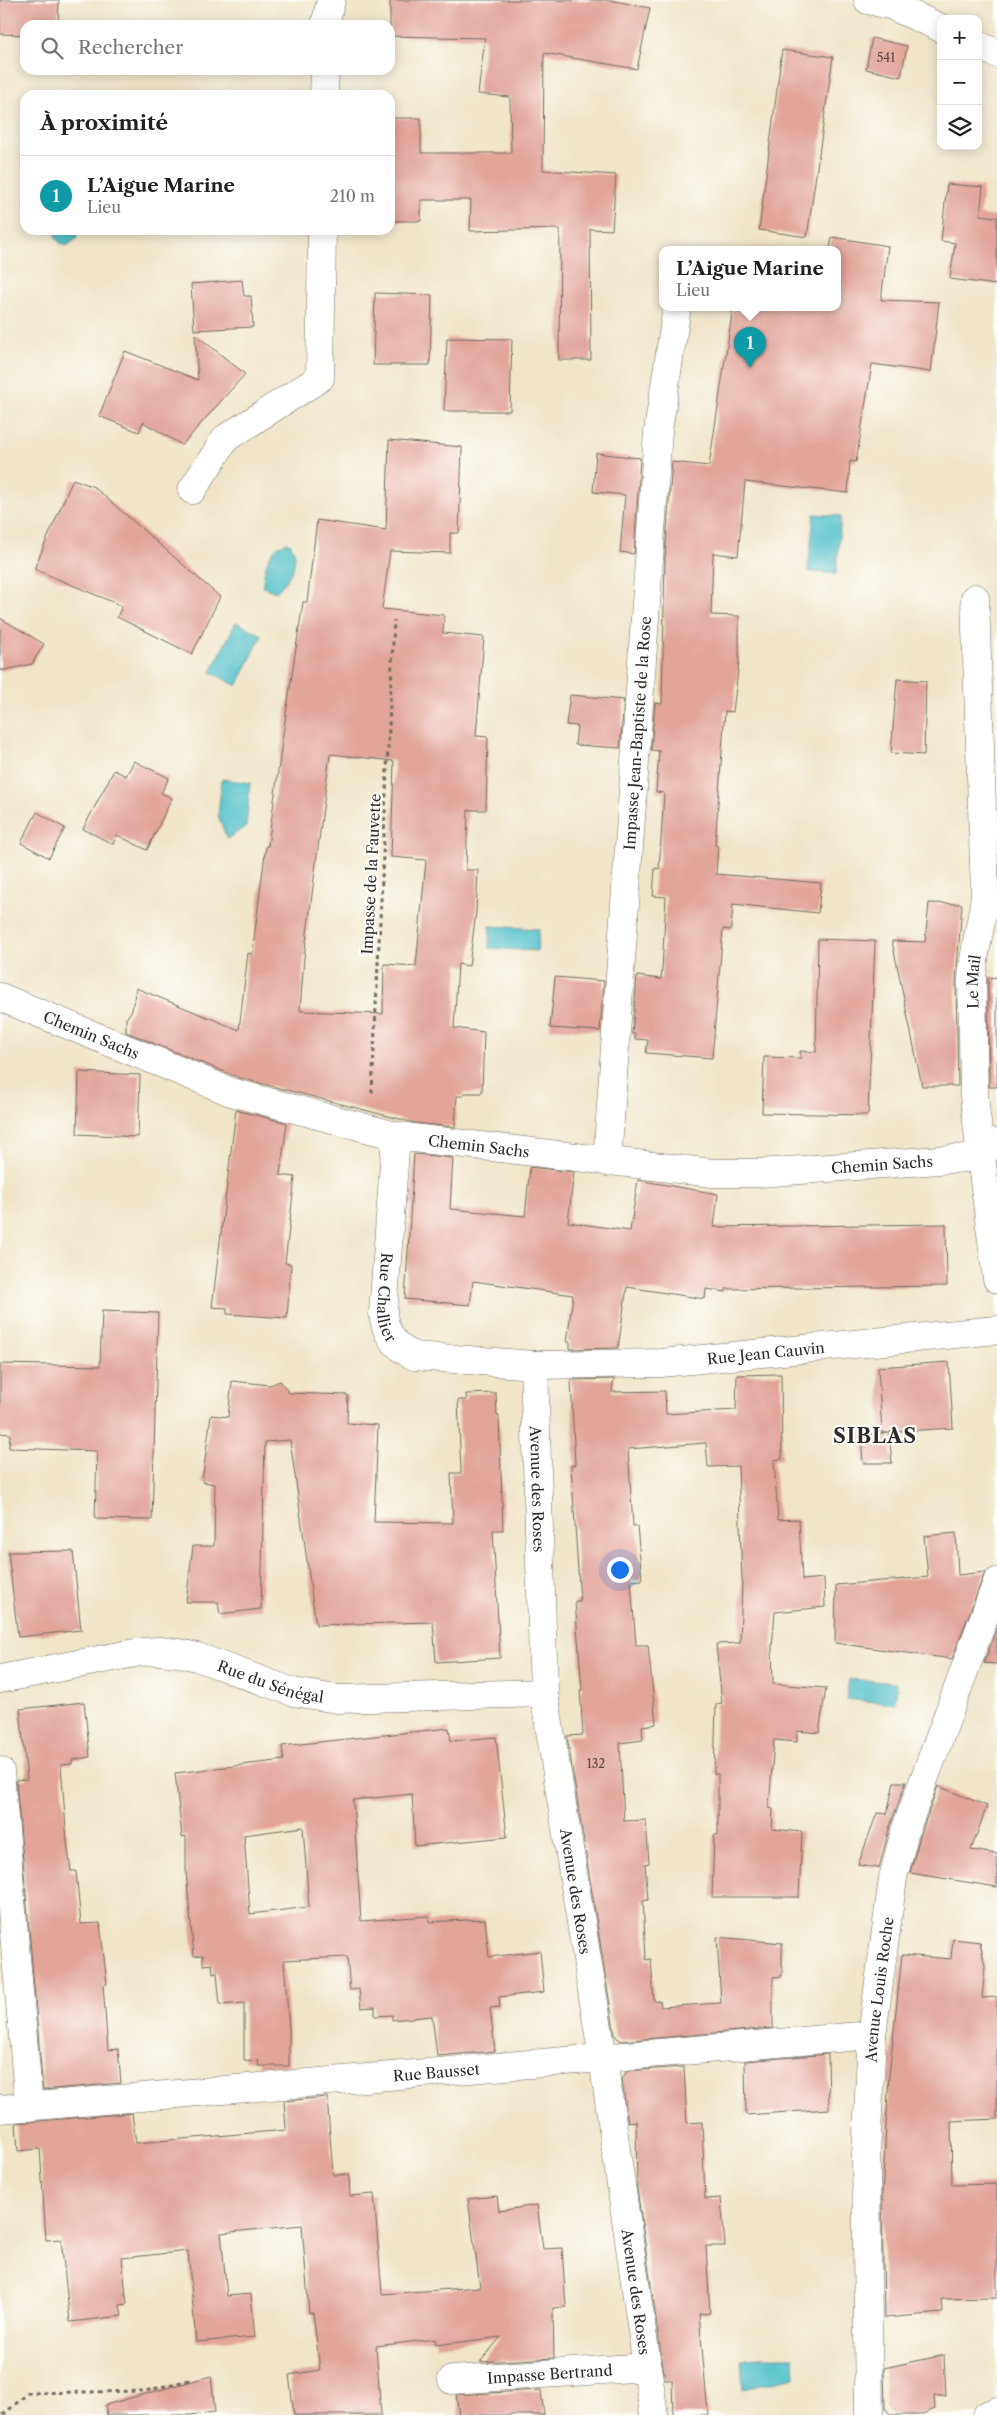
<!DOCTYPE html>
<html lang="fr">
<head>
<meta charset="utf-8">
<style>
  :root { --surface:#fff; --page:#f6f6f6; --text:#202124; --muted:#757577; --line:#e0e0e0; --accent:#1f6fb2 }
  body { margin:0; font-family:"Libre Caslon Text",serif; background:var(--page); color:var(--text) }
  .controls { position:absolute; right:15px; top:15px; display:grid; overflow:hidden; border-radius:10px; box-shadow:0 2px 12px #0003 }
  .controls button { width:45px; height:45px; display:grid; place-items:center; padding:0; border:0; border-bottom:1px solid var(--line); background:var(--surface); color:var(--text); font:25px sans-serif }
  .you { position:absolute; left:619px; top:1569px; width:18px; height:18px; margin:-12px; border:4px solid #fff; border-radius:50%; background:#1a73e8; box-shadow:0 0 0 8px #1a73e833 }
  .badge { display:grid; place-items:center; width:32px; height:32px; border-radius:50%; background:var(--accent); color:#fff; font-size:16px; font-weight:700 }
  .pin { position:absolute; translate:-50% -41px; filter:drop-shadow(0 1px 2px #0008) }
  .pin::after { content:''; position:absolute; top:26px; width:18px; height:15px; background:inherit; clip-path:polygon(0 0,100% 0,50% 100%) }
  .popup { position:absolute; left:659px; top:246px; width:182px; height:65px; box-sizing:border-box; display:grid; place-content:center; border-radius:10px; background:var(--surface); filter:drop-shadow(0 1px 4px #0005); font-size:16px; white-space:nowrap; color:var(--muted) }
  .popup b { font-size:19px; color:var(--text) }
  .popup::after { content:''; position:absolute; left:50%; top:100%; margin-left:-10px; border:10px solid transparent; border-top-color:var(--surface) }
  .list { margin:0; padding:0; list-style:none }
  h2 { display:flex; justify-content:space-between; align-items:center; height:65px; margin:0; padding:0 20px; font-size:21px }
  h2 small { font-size:16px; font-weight:400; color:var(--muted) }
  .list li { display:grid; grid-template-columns:32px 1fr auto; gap:15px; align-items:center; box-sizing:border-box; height:80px; padding:0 20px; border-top:1px solid var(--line) }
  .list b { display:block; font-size:19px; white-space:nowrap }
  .list p { margin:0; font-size:16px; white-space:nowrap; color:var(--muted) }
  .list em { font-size:16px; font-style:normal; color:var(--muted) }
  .icon { flex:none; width:28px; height:28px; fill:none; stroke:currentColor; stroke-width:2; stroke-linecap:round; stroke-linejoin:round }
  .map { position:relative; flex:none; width:997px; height:2415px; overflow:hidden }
  .search { position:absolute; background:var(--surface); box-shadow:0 2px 12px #0003; left:20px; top:20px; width:375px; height:55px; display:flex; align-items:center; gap:12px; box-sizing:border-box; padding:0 18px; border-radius:15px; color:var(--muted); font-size:19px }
  .panel { position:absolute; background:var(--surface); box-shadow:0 2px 12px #0003; left:20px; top:90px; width:375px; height:145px; border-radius:15px }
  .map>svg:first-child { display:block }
</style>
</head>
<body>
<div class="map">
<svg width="997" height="2415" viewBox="0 0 997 2415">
  <rect width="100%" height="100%" fill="#fdfcf7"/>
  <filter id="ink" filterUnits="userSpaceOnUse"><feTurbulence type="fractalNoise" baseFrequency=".02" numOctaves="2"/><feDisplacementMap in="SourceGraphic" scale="10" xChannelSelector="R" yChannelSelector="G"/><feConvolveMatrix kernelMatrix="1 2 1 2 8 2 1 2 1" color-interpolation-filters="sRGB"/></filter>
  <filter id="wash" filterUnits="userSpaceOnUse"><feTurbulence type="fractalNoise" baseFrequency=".0096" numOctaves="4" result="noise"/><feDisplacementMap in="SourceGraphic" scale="20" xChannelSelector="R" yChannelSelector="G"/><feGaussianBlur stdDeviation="1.12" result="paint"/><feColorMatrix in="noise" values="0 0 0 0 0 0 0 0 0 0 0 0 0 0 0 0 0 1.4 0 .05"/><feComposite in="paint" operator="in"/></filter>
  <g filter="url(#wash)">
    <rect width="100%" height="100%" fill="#f0e5c9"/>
    <path fill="#53c1c9" stroke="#3f767a" d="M55,230H78L76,239L67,246C59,244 54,237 55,230Z
      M814,514L841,516L836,574L808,571Z
      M286,542L291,544C291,547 293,549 294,551C298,566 286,583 276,592L263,587C263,573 266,559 276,548C280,544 282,547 286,542Z
      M236,622L262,635L237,686L211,672Z
      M222,779L250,783L246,827L227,839L218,815Z
      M490,926L539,929L537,951L489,948Z
      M849,1679L897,1683L895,1704L846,1699Z
      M757,2357H794L795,2377L743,2389L741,2359Z"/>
    <g id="blocks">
      <path fill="#e2a399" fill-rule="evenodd" d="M0,0H59L58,25H25V35L0,34Z
        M390,0H610L650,8L637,69L544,53L543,170L616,175L612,230L590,229L591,360H559L560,229L470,231L471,200H421V221H394L393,200H390L392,118H421V153H511L510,97L478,94L485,38L390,36Z
        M872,38L907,46L901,77L866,69Z
        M782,50L833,57L807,237L759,230Z
        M947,184L983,187L980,215L997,217V285L950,279L955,243L941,241Z
        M832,237L888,246L881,300L939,302L931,372L872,364L856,462L850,461L848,493L745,482L738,556L713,553L711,615L739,616V662L733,712L725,711L715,845L718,846L716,874L821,883L818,913L733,904L731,930L723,929L712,1058L646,1053L648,1040L635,1039V1034H632L637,976L661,979L662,970L666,897L653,896L655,868L659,869L664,793L656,792L659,751L651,750L655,703L662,704L665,556L672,462L709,466L733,307H838V249H830Z
        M242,280L244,296H251L253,327L194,330L191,284Z
        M375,293L432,295L430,365H373Z
        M195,334L245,374L182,445L143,422L139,432L99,416L125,351L198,380Z
        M447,338L512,339L510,411H444Z
        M389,440L462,447L459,533H450V553L390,551L382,609L444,615L443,633L484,637L476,736L488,737L486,810H468L466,870H478L476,912L469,966L458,964L454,1028L484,1032L482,1093H464V1096H457L455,1127L415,1123L240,1078L126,1032V1019L132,1010L136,988L239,1030L248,953L252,954L266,846H268L283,734L303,602H307L317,520L386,530ZM330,754L394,761L391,857L426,860L416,966L384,964L383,1014L300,1011L304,957Z
        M596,453L640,458L634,554L620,552L625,495L593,492Z
        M73,479L94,487L220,597L192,654L117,617L122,606L34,569Z
        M0,618L44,644L32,664L0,671Z
        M897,679L926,681L924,755L891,753Z
        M570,695L624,700L620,748L575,745L577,726L566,725Z
        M134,761L169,778L161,793L172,798L147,850L117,835L113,844L83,829L114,770L126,776Z
        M37,812L65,828L49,858L21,843Z
        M929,903L962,904L956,981L958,1086H922L892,941L925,942Z
        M818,939L875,941L868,1115L762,1113L764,1057L801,1058L800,1051L816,1052Z
        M555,977L604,981L600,1031L550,1028Z
        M997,977V1087H989L988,978Z
        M79,1072L140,1075L138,1137L77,1134Z
        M236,1110L287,1123L280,1175L295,1177L285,1263L291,1264L287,1318L227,1314V1308L212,1307Z
        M414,1154L453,1158L450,1209L525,1216L530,1167L574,1172L568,1222L630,1231L638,1180L718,1194L714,1227L946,1224L947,1286L726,1289V1292L706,1289L705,1299L627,1287L618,1348L570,1349V1342H567L573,1295L473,1281L470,1305L405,1299Z
        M102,1311L158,1313L152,1520L95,1519L97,1451L9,1448L10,1434L0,1433V1364L100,1366Z
        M949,1362L953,1428L889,1432L892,1463H863L861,1435L888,1433H882L878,1367Z
        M781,1374L782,1459L774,1460L778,1520L799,1519L802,1580L824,1578L825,1607L775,1612L772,1647L773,1684L826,1688L819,1733L797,1731V1742L774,1740L769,1808L773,1809L772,1829L802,1832L799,1897H712L714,1835H718V1774H714L716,1704L722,1703L716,1644L740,1643L742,1581L738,1466L708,1467L706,1443L628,1449L633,1526H637L642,1580L631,1581L636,1645H648L656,1724L642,1726L643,1740L620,1743L624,1821L646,1820L649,1863L645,1864L648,1900L643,1901L646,1960L651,1959L654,2001H660L661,2007L721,2003L717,1937L782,1943V1976L773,1977V2028L621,2041L615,2036L567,1736L583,1735L580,1690H582L575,1601H580L571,1465H575L571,1380L614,1379L612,1392L665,1391L666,1414L736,1410L737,1375Z
        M232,1381L270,1385L280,1381L289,1393L348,1395L347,1423L378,1425L374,1522L453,1523L451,1473H461L458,1400H467L466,1394L496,1393L497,1416H499L503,1530H493L500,1658L436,1662L433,1622L316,1625L290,1440L265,1442L261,1609L220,1614L218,1602H186L193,1546H214L215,1484L202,1482L211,1415L228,1417Z
        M956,1533L958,1575L985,1572L952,1659L835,1643L836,1585L928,1577L924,1536Z
        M73,1551L81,1630L18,1637L8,1552Z
        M997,1627V1664L984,1663Z
        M84,1702L90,1757L72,1760V1764L61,1765L67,1842L71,1871H76L81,1924L100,1923L107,1984L103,1985L108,2050L118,2049L121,2083L43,2090L16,1780L27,1779L20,1709Z
        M449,1728L451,1741L496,1737L507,1837L415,1846L412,1794L353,1800L361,1921L429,1916V1922L485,1919L489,1957L540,1951L544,1992L499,1997L500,2007L490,2008L495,2051L437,2056L432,2016L392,2020V2015L375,2016V2007L361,2008L359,1989L350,1990L347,1957L284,1960L289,2029V2066H258L259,2061L244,2060V2003L220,2005L217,1973L213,1974L212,1964L203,1965V1955L194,1956L186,1872V1836L182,1837L175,1773L284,1760L282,1746ZM303,1827L309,1907L250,1914L244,1835Z
        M894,1782H906L890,1826L879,1868L858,1865L877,1813L887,1814Z
        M938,1786L987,1806L971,1850L997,1854V1887L910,1873L920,1836Z
        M953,1939L980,1942L985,1967L982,1998L997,1997V2119L951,2121L952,2185L997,2184V2298L942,2299L943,2313L884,2318L882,2196L889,2075L902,1955L951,1959Z
        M828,2054L829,2109L746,2115L745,2061Z
        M684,2067L687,2123L702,2122L705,2199L721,2198L725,2246H706L710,2313L699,2314L708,2415H673L672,2380H665L637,2189L636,2121L628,2122L622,2079L627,2071Z
        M327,2097L333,2175L349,2174L350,2196L374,2194L382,2294L480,2287L468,2199L497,2196L499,2211L537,2205L543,2249L562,2248L566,2307L553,2308L554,2358L480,2362L501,2337L436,2345L435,2339L376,2346L381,2415H294L289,2375L320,2370L313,2313H309L302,2225L221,2233L227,2296L251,2294L255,2337L196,2342L188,2251L122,2258L127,2304L120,2305L122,2316L70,2322L61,2239L46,2240L40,2149L18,2151L16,2123L132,2113L136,2143L286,2130L284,2101Z
        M944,2355L946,2396H934L935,2409L920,2415H891L885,2408L884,2368Z
        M211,2376L215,2412L190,2415H107L105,2405Z
        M541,2390L544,2415H459L456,2395Z"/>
    </g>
  </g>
  <g filter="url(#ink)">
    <use href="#blocks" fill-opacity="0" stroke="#706c62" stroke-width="1"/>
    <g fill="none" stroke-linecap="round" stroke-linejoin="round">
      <defs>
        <g id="minor">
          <path d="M868,0L890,5L941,28"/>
          <path d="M325,25L331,0"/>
          <path d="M978,45L997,54"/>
          <path d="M324,95L325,70"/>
          <path d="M192,490L226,438L320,378L322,230"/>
          <path id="s1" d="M0,997L231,1092L396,1136L713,1173H759L981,1157L974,1096L972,981C973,952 982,924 985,895L975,598"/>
          <path id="s2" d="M396,1136L383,1313C385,1334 395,1347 414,1356L534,1365L661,1363L997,1330"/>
          <path d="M992,1142L981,1157L997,1279"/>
          <path id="s3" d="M607,1162L658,431L677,307"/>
          <path id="s4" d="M534,1365L544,1693L603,2059L654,2415"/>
          <path id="s5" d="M0,1679L140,1652L160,1651L179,1653L197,1657L293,1692L337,1699L544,1693"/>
          <path d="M0,1771L29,2107"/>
          <path id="s6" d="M0,2109L872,2035"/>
          <path id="s7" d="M452,2380L648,2367"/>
          <path id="s8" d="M869,2415L866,2155L872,2035L893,1878L905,1831L997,1582"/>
          <path d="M987,2415L997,2411"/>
        </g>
      </defs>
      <use href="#minor" stroke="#706c62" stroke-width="29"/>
      <path stroke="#706c62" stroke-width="3" stroke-dasharray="4 4" stroke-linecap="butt" d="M372,1093L394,620
        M3,2415L28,2393L145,2391L193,2379"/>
      <use href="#minor" stroke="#fff" stroke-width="28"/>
    </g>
  </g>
  <g text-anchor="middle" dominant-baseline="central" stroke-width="4.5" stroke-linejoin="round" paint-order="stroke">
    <g font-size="12" fill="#594946">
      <text x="886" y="57">541</text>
      <text x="596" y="1763">132</text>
    </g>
    <g font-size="15" fill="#2b2b2b" stroke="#fdfcf7">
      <text stroke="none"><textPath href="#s3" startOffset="430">Impasse Jean-Baptiste de la Rose</textPath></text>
      <text transform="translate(371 874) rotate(-87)">Impasse de la Fauvette</text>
      <text stroke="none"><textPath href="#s1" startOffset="1184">Le Mail</textPath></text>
      <text stroke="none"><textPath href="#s1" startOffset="99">Chemin Sachs</textPath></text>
      <text stroke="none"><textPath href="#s1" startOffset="504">Chemin Sachs</textPath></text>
      <text stroke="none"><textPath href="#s1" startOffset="909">Chemin Sachs</textPath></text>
      <text stroke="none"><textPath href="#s2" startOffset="162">Rue Challier</textPath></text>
      <text stroke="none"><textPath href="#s2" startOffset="586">Rue Jean Cauvin</textPath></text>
      <text stroke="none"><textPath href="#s4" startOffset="124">Avenue des Roses</textPath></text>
      <text stroke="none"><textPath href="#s5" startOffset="278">Rue du Sénégal</textPath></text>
      <text stroke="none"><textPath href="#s4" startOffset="529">Avenue des Roses</textPath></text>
      <text stroke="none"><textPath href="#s8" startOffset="426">Avenue Louis Roche</textPath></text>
      <text stroke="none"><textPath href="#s6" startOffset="438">Rue Bausset</textPath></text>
      <text stroke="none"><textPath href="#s4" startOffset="934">Avenue des Roses</textPath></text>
      <text stroke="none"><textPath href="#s7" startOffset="98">Impasse Bertrand</textPath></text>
    </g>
    <g font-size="20" font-weight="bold" letter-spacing="1" fill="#2b2b2b" stroke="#fdfcf7">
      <text x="875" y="1436">SIBLAS</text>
    </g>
  </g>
</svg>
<div class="controls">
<button>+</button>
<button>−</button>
<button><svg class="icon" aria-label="layers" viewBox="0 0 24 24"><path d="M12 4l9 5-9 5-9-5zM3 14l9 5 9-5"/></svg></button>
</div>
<div class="you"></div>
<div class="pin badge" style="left:750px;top:368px;background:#0f9aa8">1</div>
<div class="popup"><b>L’Aigue Marine</b>Lieu</div>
<div class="search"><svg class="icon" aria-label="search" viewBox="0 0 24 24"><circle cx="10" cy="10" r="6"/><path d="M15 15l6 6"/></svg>Rechercher</div>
<section class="panel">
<h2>À proximité<small></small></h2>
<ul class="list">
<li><span class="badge" style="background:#0f9aa8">1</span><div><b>L’Aigue Marine</b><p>Lieu</p></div><em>210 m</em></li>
</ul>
</section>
</div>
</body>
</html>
